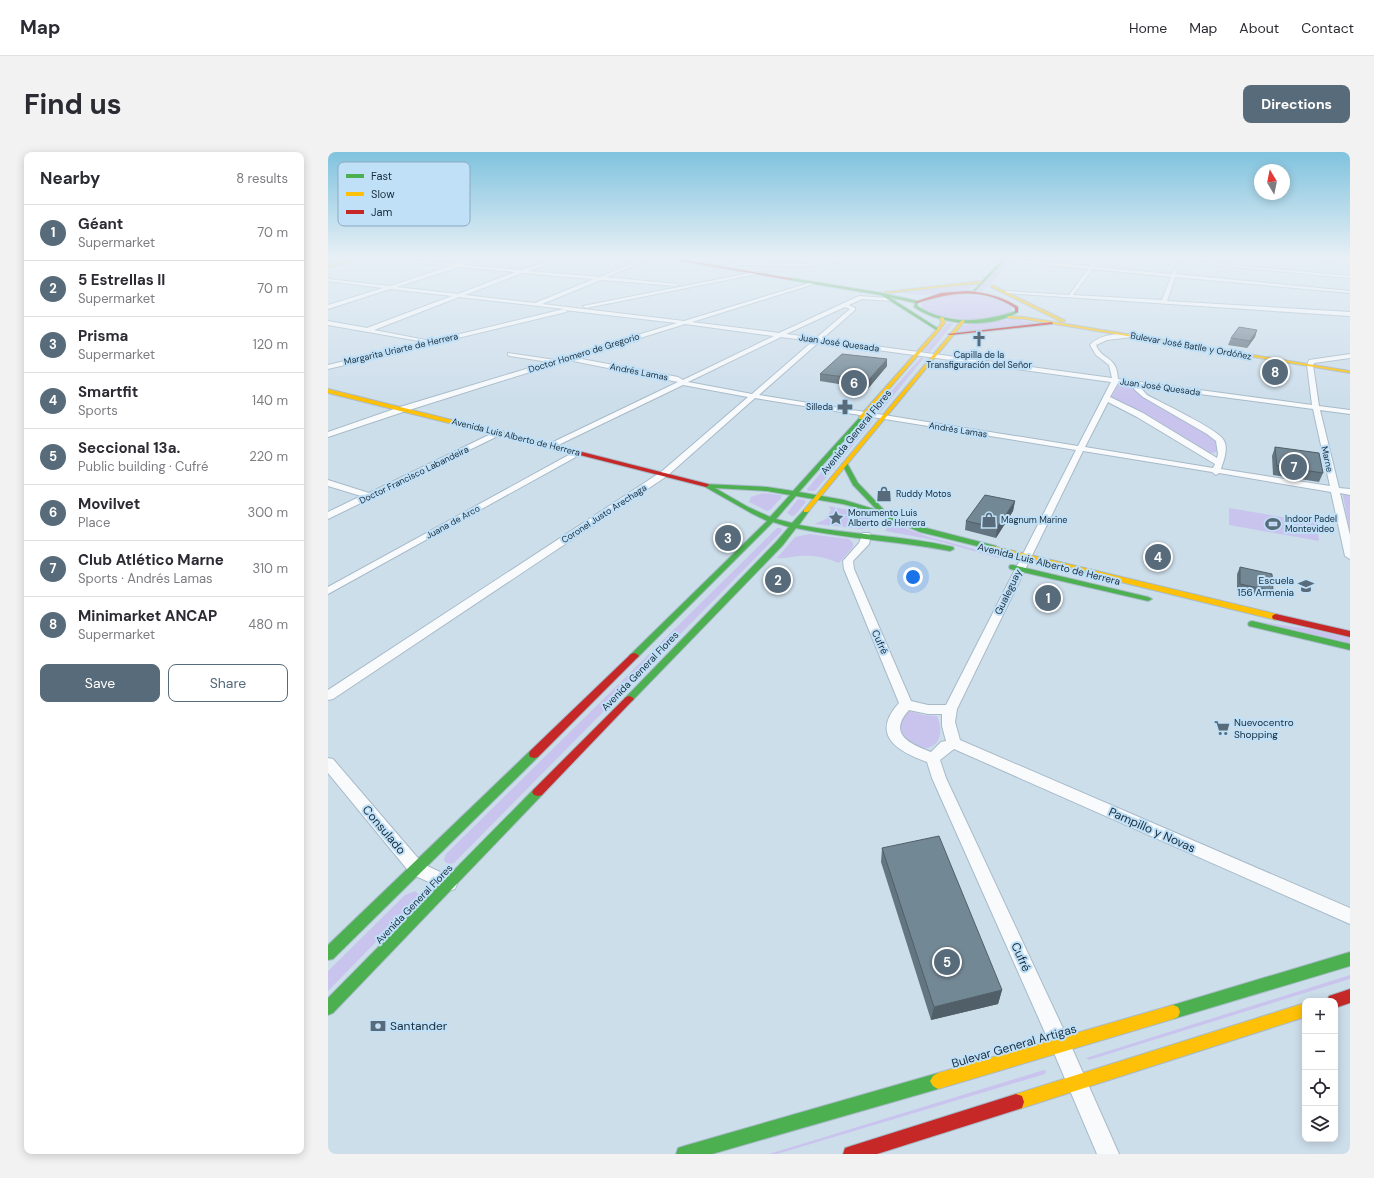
<!DOCTYPE html>
<html lang="en">
<head>
<meta charset="utf-8">
<style>
  :root { --surface:#fff; --page:#f2f2f3; --text:#2b2b33; --muted:#7c7c81; --line:#e1e1e2; --accent:#576b7a }
  body { margin:0; font-family:"DM Sans",sans-serif; background:var(--page); color:var(--text) }
  .controls { position:absolute; right:12px; bottom:12px; display:grid; overflow:hidden; border-radius:8px; box-shadow:0 2px 10px #0003 }
  .controls button { width:36px; height:36px; display:grid; place-items:center; padding:0; border:0; border-bottom:1px solid var(--line); background:var(--surface); color:var(--text); font:20px sans-serif }
  .compass { position:absolute; left:926px; top:12px; width:36px; height:36px; border-radius:50%; background:var(--surface); box-shadow:0 2px 10px #0003; rotate:350deg }
  .you { position:absolute; left:585px; top:425px; width:14px; height:14px; margin:-10px; border:3px solid #fff; border-radius:50%; background:#1a73e8; box-shadow:0 0 0 6px #1a73e833 }
  .badge { display:grid; place-items:center; width:26px; height:26px; border-radius:50%; background:var(--accent); color:#fff; font-size:13px; font-weight:700 }
  .pin { position:absolute; translate:-50% -50%; border:2px solid #fff; box-shadow:0 1px 4px #0006 }
  .list { margin:0; padding:0; list-style:none }
  h2 { display:flex; justify-content:space-between; align-items:center; height:52px; margin:0; padding:0 16px; font-size:17px }
  h2 small { font-size:13px; font-weight:400; color:var(--muted) }
  .list li { display:grid; grid-template-columns:26px 1fr auto; gap:12px; align-items:center; box-sizing:border-box; height:56px; padding:0 16px; border-top:1px solid var(--line) }
  .list b { display:block; font-size:15px; white-space:nowrap }
  .list p { margin:0; font-size:13px; white-space:nowrap; color:var(--muted) }
  .list em { font-size:13px; font-style:normal; color:var(--muted) }
  .actions { display:flex; gap:8px; padding:12px 16px }
  .actions a { flex:1; padding:9px 0; border:1px solid var(--accent); border-radius:8px; text-align:center; font-size:14px; color:var(--accent) }
  .actions .main { background:var(--accent); color:#fff }
  .icon { flex:none; width:22px; height:22px; fill:none; stroke:currentColor; stroke-width:2; stroke-linecap:round; stroke-linejoin:round }
  .map { position:relative; flex:none; width:1022px; height:1002px; overflow:hidden; border-radius:8px }
  header { display:flex; align-items:center; gap:24px; box-sizing:border-box; height:56px; padding:0 20px; background:var(--surface); border-bottom:1px solid var(--line) }
  header strong { font-size:19px }
  nav { display:flex; gap:22px; margin-inline-start:auto; font-size:14px }
  .intro { display:flex; align-items:center; justify-content:space-between; box-sizing:border-box; height:96px; padding:0 24px }
  h1 { margin:0; font-size:28px }
  .button { padding:10px 18px; border-radius:8px; background:var(--accent); color:#fff; font-size:14px; font-weight:700 }
  main { display:flex; gap:24px; padding:0 24px }
  aside { flex:1; background:var(--surface); border-radius:8px; box-shadow:0 2px 10px #0003 }
  .map>svg:first-child { display:block }
</style>
</head>
<body>
<header>
<strong>Map</strong>
<nav><a>Home</a><a>Map</a><a>About</a><a>Contact</a></nav>
</header>
<div class="intro"><h1>Find us</h1><a class="button">Directions</a></div>
<main>
<aside>
<h2>Nearby<small>8 results</small></h2>
<ul class="list">
<li><span class="badge">1</span><div><b>Géant</b><p>Supermarket</p></div><em>70 m</em></li>
<li><span class="badge">2</span><div><b>5 Estrellas II</b><p>Supermarket</p></div><em>70 m</em></li>
<li><span class="badge">3</span><div><b>Prisma</b><p>Supermarket</p></div><em>120 m</em></li>
<li><span class="badge">4</span><div><b>Smartfit</b><p>Sports</p></div><em>140 m</em></li>
<li><span class="badge">5</span><div><b>Seccional 13a.</b><p>Public building · Cufré</p></div><em>220 m</em></li>
<li><span class="badge">6</span><div><b>Movilvet</b><p>Place</p></div><em>300 m</em></li>
<li><span class="badge">7</span><div><b>Club Atlético Marne</b><p>Sports · Andrés Lamas</p></div><em>310 m</em></li>
<li><span class="badge">8</span><div><b>Minimarket ANCAP</b><p>Supermarket</p></div><em>480 m</em></li>
</ul>
<div class="actions"><a class="main">Save</a><a>Share</a></div>
</aside>
<div class="map">
<svg width="1022" height="1002" viewBox="0 0 1022 1002">
  <rect width="100%" height="100%" fill="#cddeeb"/>
  <path fill="#c9c4ed" d="M681,106H687L654,140L649,139Z
    M646,133L640,138L634,139L595,143L571,141Z
    M643,143L666,146L684,154L683,159C669,171 625,167 608,163C603,161 598,158 594,156L593,153C599,141 631,143 643,143Z
    M685,167L710,171L630,180L636,173Z
    M620,171L625,172L602,200L596,199Z
    M593,205L596,206L552,260L546,259Z
    M791,231C801,230 809,240 817,246C839,262 866,272 889,288L890,299L885,301H879L783,246Z
    M541,267L545,269L487,339H480L479,337L537,269Z
    M435,341L453,343L454,345L442,358L439,359L421,350L423,345Z
    M1015,343H1022V380L1015,344Z
    M472,347L476,348L478,350L467,363L464,364L459,361L469,348Z
    M500,354L531,360L545,366L546,370L541,375L534,377L486,372L498,367L503,358Z
    M901,356L989,371L991,389L901,373Z
    M563,371L598,384L672,404L671,406L606,388L557,379Z
    M449,376H453L454,379L126,711C121,712 118,712 116,708L118,702Z
    M481,382L521,387L525,391V395L511,411C499,406 488,403 474,404C466,404 458,407 449,406L467,385Z
    M933,470L981,477L1022,486V491Z
    M582,559L595,563L609,564C618,584 608,604 585,593C580,591 576,587 572,583L571,568Z
    M87,739L91,743L90,747L0,839V819L77,743Z
    M1022,823V827L761,908L758,906Z
    M716,918L718,919L717,922L449,1002H441Z"/>
  <g fill="none" stroke-linecap="round" stroke-linejoin="round">
    <defs>
      <path id="street" d="M42,106H61L130,112L149,106H156L137,113L193,118L230,106H237L200,119L272,125L318,106H324L278,125L348,132L350,134L273,128L214,152L356,169L484,130L486,132L364,170L451,181L531,144L562,146L564,147V149L534,147L521,153L527,156V158L494,187L784,226L781,213L768,203L762,193C772,182 788,182 802,182L804,183V185L779,188L768,193C774,209 789,203 790,227L984,253L979,213L981,208L1022,202V206L986,211L985,213L991,254L1022,258V262L992,258L1011,336L1022,337V343L1012,341L1022,383V407L1017,404L1003,340L891,321L888,323L884,320L755,299L629,557L627,570L632,588L1022,756V772L626,597L612,608L618,626L740,887L791,1002H769L726,901L604,626L599,610C569,599 542,583 571,551L516,417L515,409L531,391L535,381H541L543,383L541,392L525,409L526,417L583,549L600,553H618L748,298L427,246L339,324L5,547L0,548V538L333,320L420,245L355,233L224,296H221V292L350,230L240,208L78,259L0,285V280L72,255L221,210L182,204L180,203V201L227,208L349,171L236,158L239,159L238,160L0,217V213L97,190L0,173V169L39,176L124,144L62,137L0,157V153L55,136L0,129V127L62,134L123,114ZM130,115L187,120L130,142L69,135ZM194,121L266,127L207,151L137,143ZM131,145L236,157L103,189L46,178ZM517,155L522,157L488,186L458,182ZM357,172L446,184L355,228L350,225L248,206ZM453,185L485,189L424,242L360,230ZM491,190L783,230L750,294L431,243ZM790,231L804,233L807,238L815,245L879,282L888,289L890,302L889,306L815,261L782,245ZM811,234L985,257L1002,334L893,317C896,308 901,295 895,287C887,276 834,251 819,243ZM780,250L809,265L887,312L885,316L757,295ZM581,558L600,562H614V574L618,589L613,590L603,600C582,592 559,582 581,558Z
        M518,106H531L479,114L411,113L398,115L396,114L411,111L479,112Z
        M769,106H773L766,115L844,122L848,116L850,117L848,122L1022,139V141L847,125L839,149L1022,160V164L677,141L675,140L677,139L741,143L760,117L689,110L687,108L762,114ZM765,117L843,125L834,148L745,143Z
        M812,106H830L1022,124V126Z
        M963,106L1022,110V112L965,107Z
        M427,120L429,122L258,156L255,154Z
        M169,279H175L176,281L0,367V360L33,344L0,334V328L41,341Z
        M248,299H251L255,301L0,442V435Z
        M0,606L5,607L95,712L127,727L129,732L127,737L121,739L83,722L0,621Z"/>
      <path id="fast" d="M676,106H679L647,139H645Z
        M463,126L554,141L590,149L589,154C620,174 655,170 688,159L690,160C662,178 612,173 586,155L587,151L561,145L611,177L610,179L553,143L462,128Z
        M533,264L536,266L535,267L471,340L516,348L549,358L525,333L514,312L519,311L530,331L556,358V361L598,376L668,394V398H665L592,380L539,358L515,352L468,344L448,367L464,371L476,358L478,357L481,359L471,373C522,383 574,383 625,395L626,397L622,399C571,389 519,387 468,376L455,393L304,549H298L296,547L298,545L449,389L461,375L445,370L309,506H303L301,504L303,502L439,369L423,361L379,336L375,333L376,332L439,335L465,339ZM387,336L439,339L462,343L442,365L420,355Z
        M682,413H685L820,445L824,447L820,449L682,417L681,415Z
        M924,469L1022,492V498L921,474L920,472L921,470Z
        M206,598L210,599L211,602L210,605L5,807L0,808V793L202,599Z
        M210,636L214,637L216,640L214,643L5,861L0,863V846L206,637Z
        M1022,800V814L845,867L840,865L838,860L840,855L845,853Z
        M610,921L615,924L618,929L615,934L610,937L384,1002H348L350,996L356,994Z"/>
      <path id="slow" d="M29,106H34L0,116V114Z
        M653,129L654,131L559,141L557,140Z
        M664,133L736,168L737,169L734,170L663,135Z
        M680,164L696,165L1022,219V221L696,167L679,166Z
        M614,165L616,166L617,171L611,179L535,267H531V265L609,177L613,171L612,166Z
        M634,168L637,169L480,360H476V358Z
        M0,237L252,300L253,301L250,303L0,241Z
        M662,394H665L948,462L952,465L948,468L662,398Z
        M977,851V865L688,958L682,956L680,950L682,944L688,942Z
        M845,853L850,855L852,860L850,865L845,867L610,937L605,934L602,929L605,924L610,921Z"/>
      <path id="jam" d="M336,106H344L465,127L463,128Z
        M640,139C659,141 675,145 690,155V160L687,161V156C655,135 624,140 589,151L587,150L613,141Z
        M724,170L725,172L622,183L620,182Z
        M250,299L380,332L381,333L378,335L248,302V300Z
        M948,462L1022,479V485L945,467L944,465L945,463Z
        M306,501L309,502L311,504L210,605L206,606L202,605L201,602L202,599L303,502Z
        M301,544L304,545L306,547L304,549L214,643L210,644L206,643L204,640L206,637L298,545Z
        M1022,837V851L1007,856V849H999L1001,844Z
        M688,942L694,944L696,950L694,956L688,958L549,1002H515L517,996L523,994Z"/>
    </defs>
    <use href="#street" stroke="#a7bac8" stroke-width="2"/>
    <use href="#fast" stroke="#a7bac8" stroke-width="2"/>
    <use href="#slow" stroke="#a7bac8" stroke-width="2"/>
    <use href="#jam" stroke="#a7bac8" stroke-width="2"/>
    <use href="#street" fill="#f8fafc" fill-rule="evenodd"/>
    <use href="#fast" fill="#4caf50" fill-rule="evenodd"/>
    <use href="#slow" fill="#ffc107" fill-rule="evenodd"/>
    <use href="#jam" fill="#c62828" fill-rule="evenodd"/>
  </g>
  <path fill="#637580" d="M929,178L927,185L919,196L900,193L903,186Z
    M559,214L538,239L523,237V234L492,229V222Z
    M947,295L995,321L991,330L945,323L944,304Z
    M687,349L685,359L668,386L637,378L638,369Z
    M912,415L945,439L941,446L909,439V422Z
    M554,696L674,838L670,852L603,868L553,710Z"/>
  <path fill="#505f68" d="M929,178L927,185L919,196L922,189Z
    M559,207V214L538,239V231Z
    M687,349L685,359L668,386L669,376Z
    M674,838L670,852L603,868L606,855Z"/>
  <path fill="#738895" stroke="#505f68" d="M911,175L929,178L922,189L903,186Z
    M514,202L559,207L538,231L523,229L526,226L492,222Z
    M947,295L991,301L995,321L949,314Z
    M657,343L687,349L669,376L638,369Z
    M912,415L944,422L945,439L912,432Z
    M611,684L674,838L606,855L554,696Z"/>
  <linearGradient id="sky" x2="0" y2="1"><stop stop-color="#80c3de"/><stop offset="0.43" stop-color="#e8f0f6"/><stop offset="1" stop-color="#e8f0f6" stop-opacity="0"/></linearGradient>
  <rect width="1022" height="246" fill="url(#sky)"/>
  <defs>
    <symbol id="church-bare" viewBox="-9 -9 18 18"><path d="M-1.2-6h2.4v3.5h3.3v2.4h-3.3V6h-2.4V-.1h-3.3v-2.4h3.3Z" fill="#576b7a" stroke="#c0e0f8" stroke-width="2.5" paint-order="stroke"/></symbol>
    <symbol id="pharmacy-bare" viewBox="-9 -9 18 18"><path d="M-2-6h4v4h4v4h-4v4h-4v-4h-4v-4h4Z" fill="#576b7a" stroke="#c0e0f8" stroke-width="2.5" paint-order="stroke"/></symbol>
    <symbol id="shop-bare" viewBox="-9 -9 18 18"><path d="M-5-2.5h2.3a2.7 3.5 0 0 1 5.4 0H5L5.5 6h-11ZM-1.5-2.5h3a1.5 2.3 0 0 0-3 0Z" fill="#576b7a" stroke="#c0e0f8" stroke-width="2.5" paint-order="stroke"/></symbol>
    <symbol id="sight-bare" viewBox="-9 -9 18 18"><path d="M0-6L1.8-2.2L6-1.7L2.9 1.2L3.7 5.4L0 3.3L-3.7 5.4L-2.9 1.2L-6-1.7L-1.8-2.2Z" fill="#576b7a" stroke="#c0e0f8" stroke-width="2.5" paint-order="stroke"/></symbol>
    <symbol id="stadium-bare" viewBox="-9 -9 18 18"><path d="M0-5a6.5 5 0 1 0 0 10a6.5 5 0 1 0 0-10ZM-3.5-1.8h7v3.6h-7Z" fill="#576b7a" stroke="#c0e0f8" stroke-width="2.5" paint-order="stroke"/></symbol>
    <symbol id="school-bare" viewBox="-9 -9 18 18"><path d="M0-5L7-2L0 1L-7-2ZM-4 1L0 2.5L4 1V4Q0 6-4 4Z" fill="#576b7a" stroke="#c0e0f8" stroke-width="2.5" paint-order="stroke"/></symbol>
    <symbol id="supermarket-bare" viewBox="-9 -9 18 18"><path d="M-6-5.5h2.5l.6 2H6L4.5 2H-2.5L-4.4-4H-6ZM-1.5 3.2a1.3 1.3 0 1 0 .1 0ZM3 3.2a1.3 1.3 0 1 0 .1 0Z" fill="#576b7a" stroke="#c0e0f8" stroke-width="2.5" paint-order="stroke"/></symbol>
    <symbol id="bank-bare" viewBox="-9 -9 18 18"><path d="M-6-4H6V4H-6ZM0-2.3a2.3 2.3 0 1 0 0 4.6a2.3 2.3 0 1 0 0-4.6Z" fill="#576b7a" stroke="#c0e0f8" stroke-width="2.5" paint-order="stroke"/></symbol>
  </defs>
  <g fill-rule="evenodd">
    <use href="#church-bare" x="640" y="176" width="22" height="22"/>
    <use href="#pharmacy-bare" x="506" y="244" width="22" height="22"/>
    <use href="#shop-bare" x="545" y="331" width="22" height="22"/>
    <use href="#sight-bare" x="497" y="355" width="22" height="22"/>
    <use href="#shop-bare" x="650" y="357" width="22" height="22"/>
    <use href="#stadium-bare" x="934" y="361" width="22" height="22"/>
    <use href="#school-bare" x="967" y="423" width="22" height="22"/>
    <use href="#supermarket-bare" x="883" y="565" width="22" height="22"/>
    <use href="#bank-bare" x="39" y="863" width="22" height="22"/>
  </g>
  <g text-anchor="middle" dominant-baseline="central" stroke-width="4" stroke-linejoin="round" paint-order="stroke">
    <g font-size="9" fill="#172d3d" stroke="#c0e0f8">
      <text transform="translate(511 191) rotate(8)">Juan José Quesada</text>
      <text transform="translate(863 194) rotate(10)">Bulevar José Batlle y Ordóñez</text>
      <text transform="translate(73 197) rotate(-13)">Margarita Uriarte de Herrera</text>
      <text transform="translate(256 201) rotate(-17)">Doctor Homero de Gregorio</text>
      <text transform="translate(311 220) rotate(11)">Andrés Lamas</text>
      <text transform="translate(832 235) rotate(8)">Juan José Quesada</text>
      <text transform="translate(630 278) rotate(9)">Andrés Lamas</text>
      <text transform="translate(188 285) rotate(14)">Avenida Luis Alberto de Herrera</text>
      <text transform="translate(999 307) rotate(78)">Marne</text>
      <text transform="translate(86 323) rotate(-26)">Doctor Francisco Labandeira</text>
      <text transform="translate(276 362) rotate(-33)">Coronel Justo Arechaga</text>
      <text transform="translate(125 370) rotate(-29)">Juana de Arco</text>
    </g>
    <g font-size="9" fill="#172d3d" stroke="#c0e0f8" text-anchor="start">
      <text x="651" y="203" text-anchor="middle">Capilla de la<tspan x="651" dy="10">Transfiguración del Señor</tspan></text>
      <text x="505" y="255" text-anchor="end">Silleda</text>
      <text x="568" y="342">Ruddy Motos</text>
      <text x="520" y="361">Monumento Luis<tspan x="520" dy="10">Alberto de Herrera</tspan></text>
      <text x="957" y="367">Indoor Padel<tspan x="957" dy="10">Montevideo</tspan></text>
      <text x="673" y="368">Magnum Marine</text>
    </g>
    <g font-size="10" fill="#172d3d" stroke="#c0e0f8">
      <text transform="translate(528 280) rotate(-51)">Avenida General Flores</text>
      <text transform="translate(721 412) rotate(14)">Avenida Luis Alberto de Herrera</text>
      <text transform="translate(680 440) rotate(-64)">Gualeguay</text>
      <text transform="translate(552 490) rotate(66)">Cufré</text>
      <text transform="translate(312 519) rotate(-46)">Avenida General Flores</text>
      <text transform="translate(86 752) rotate(-46)">Avenida General Flores</text>
    </g>
    <g font-size="10" fill="#172d3d" stroke="#c0e0f8" text-anchor="end">
      <text x="966" y="428">Escuela<tspan x="966" dy="12">156 Armenia</tspan></text>
      <text x="906" y="570" text-anchor="start">Nuevocentro<tspan x="906" dy="12">Shopping</tspan></text>
    </g>
    <g font-size="12" fill="#172d3d" stroke="#c0e0f8">
      <text transform="translate(56 678) rotate(50)">Consulado</text>
      <text transform="translate(824 678) rotate(24)">Pampillo y Novas</text>
      <text transform="translate(693 805) rotate(66)">Cufré</text>
      <text transform="translate(686 894) rotate(-16)">Bulevar General Artigas</text>
    </g>
    <g font-size="12" fill="#172d3d" stroke="#c0e0f8" text-anchor="start">
      <text x="62" y="874">Santander</text>
    </g>
  </g>
  <rect x="10" y="10" width="132" height="64" rx="6" fill="#c0e0f8" stroke="#8daac0" stroke-width="1"/>
  <rect x="18" y="22" width="18" height="4" fill="#4caf50"/>
  <rect x="18" y="40" width="18" height="4" fill="#ffc107"/>
  <rect x="18" y="58" width="18" height="4" fill="#c62828"/>
  <g font-size="11" fill="#172d3d">
    <text x="43" y="28">Fast</text>
    <text x="43" y="46">Slow</text>
    <text x="43" y="64">Jam</text>
  </g>
</svg>
<div class="controls">
<button>+</button>
<button>−</button>
<button><svg class="icon" aria-label="locate" viewBox="0 0 24 24"><circle cx="12" cy="12" r="6"/><path d="M12 2v4M12 18v4M2 12h4M18 12h4"/></svg></button>
<button><svg class="icon" aria-label="layers" viewBox="0 0 24 24"><path d="M12 4l9 5-9 5-9-5zM3 14l9 5 9-5"/></svg></button>
</div>
<svg class="compass" viewBox="-18 -18 36 36"><path d="M0-13l5 13h-10z" fill="#e53935"/><path d="M0 13l5-13h-10z" fill="#7c7c81"/></svg>
<div class="you"></div>
<div class="pin badge" style="left:720px;top:446px">1</div>
<div class="pin badge" style="left:450px;top:428px">2</div>
<div class="pin badge" style="left:400px;top:386px">3</div>
<div class="pin badge" style="left:830px;top:405px">4</div>
<div class="pin badge" style="left:619px;top:810px">5</div>
<div class="pin badge" style="left:526px;top:231px">6</div>
<div class="pin badge" style="left:966px;top:315px">7</div>
<div class="pin badge" style="left:947px;top:220px">8</div>
</div>
</main>
</body>
</html>
